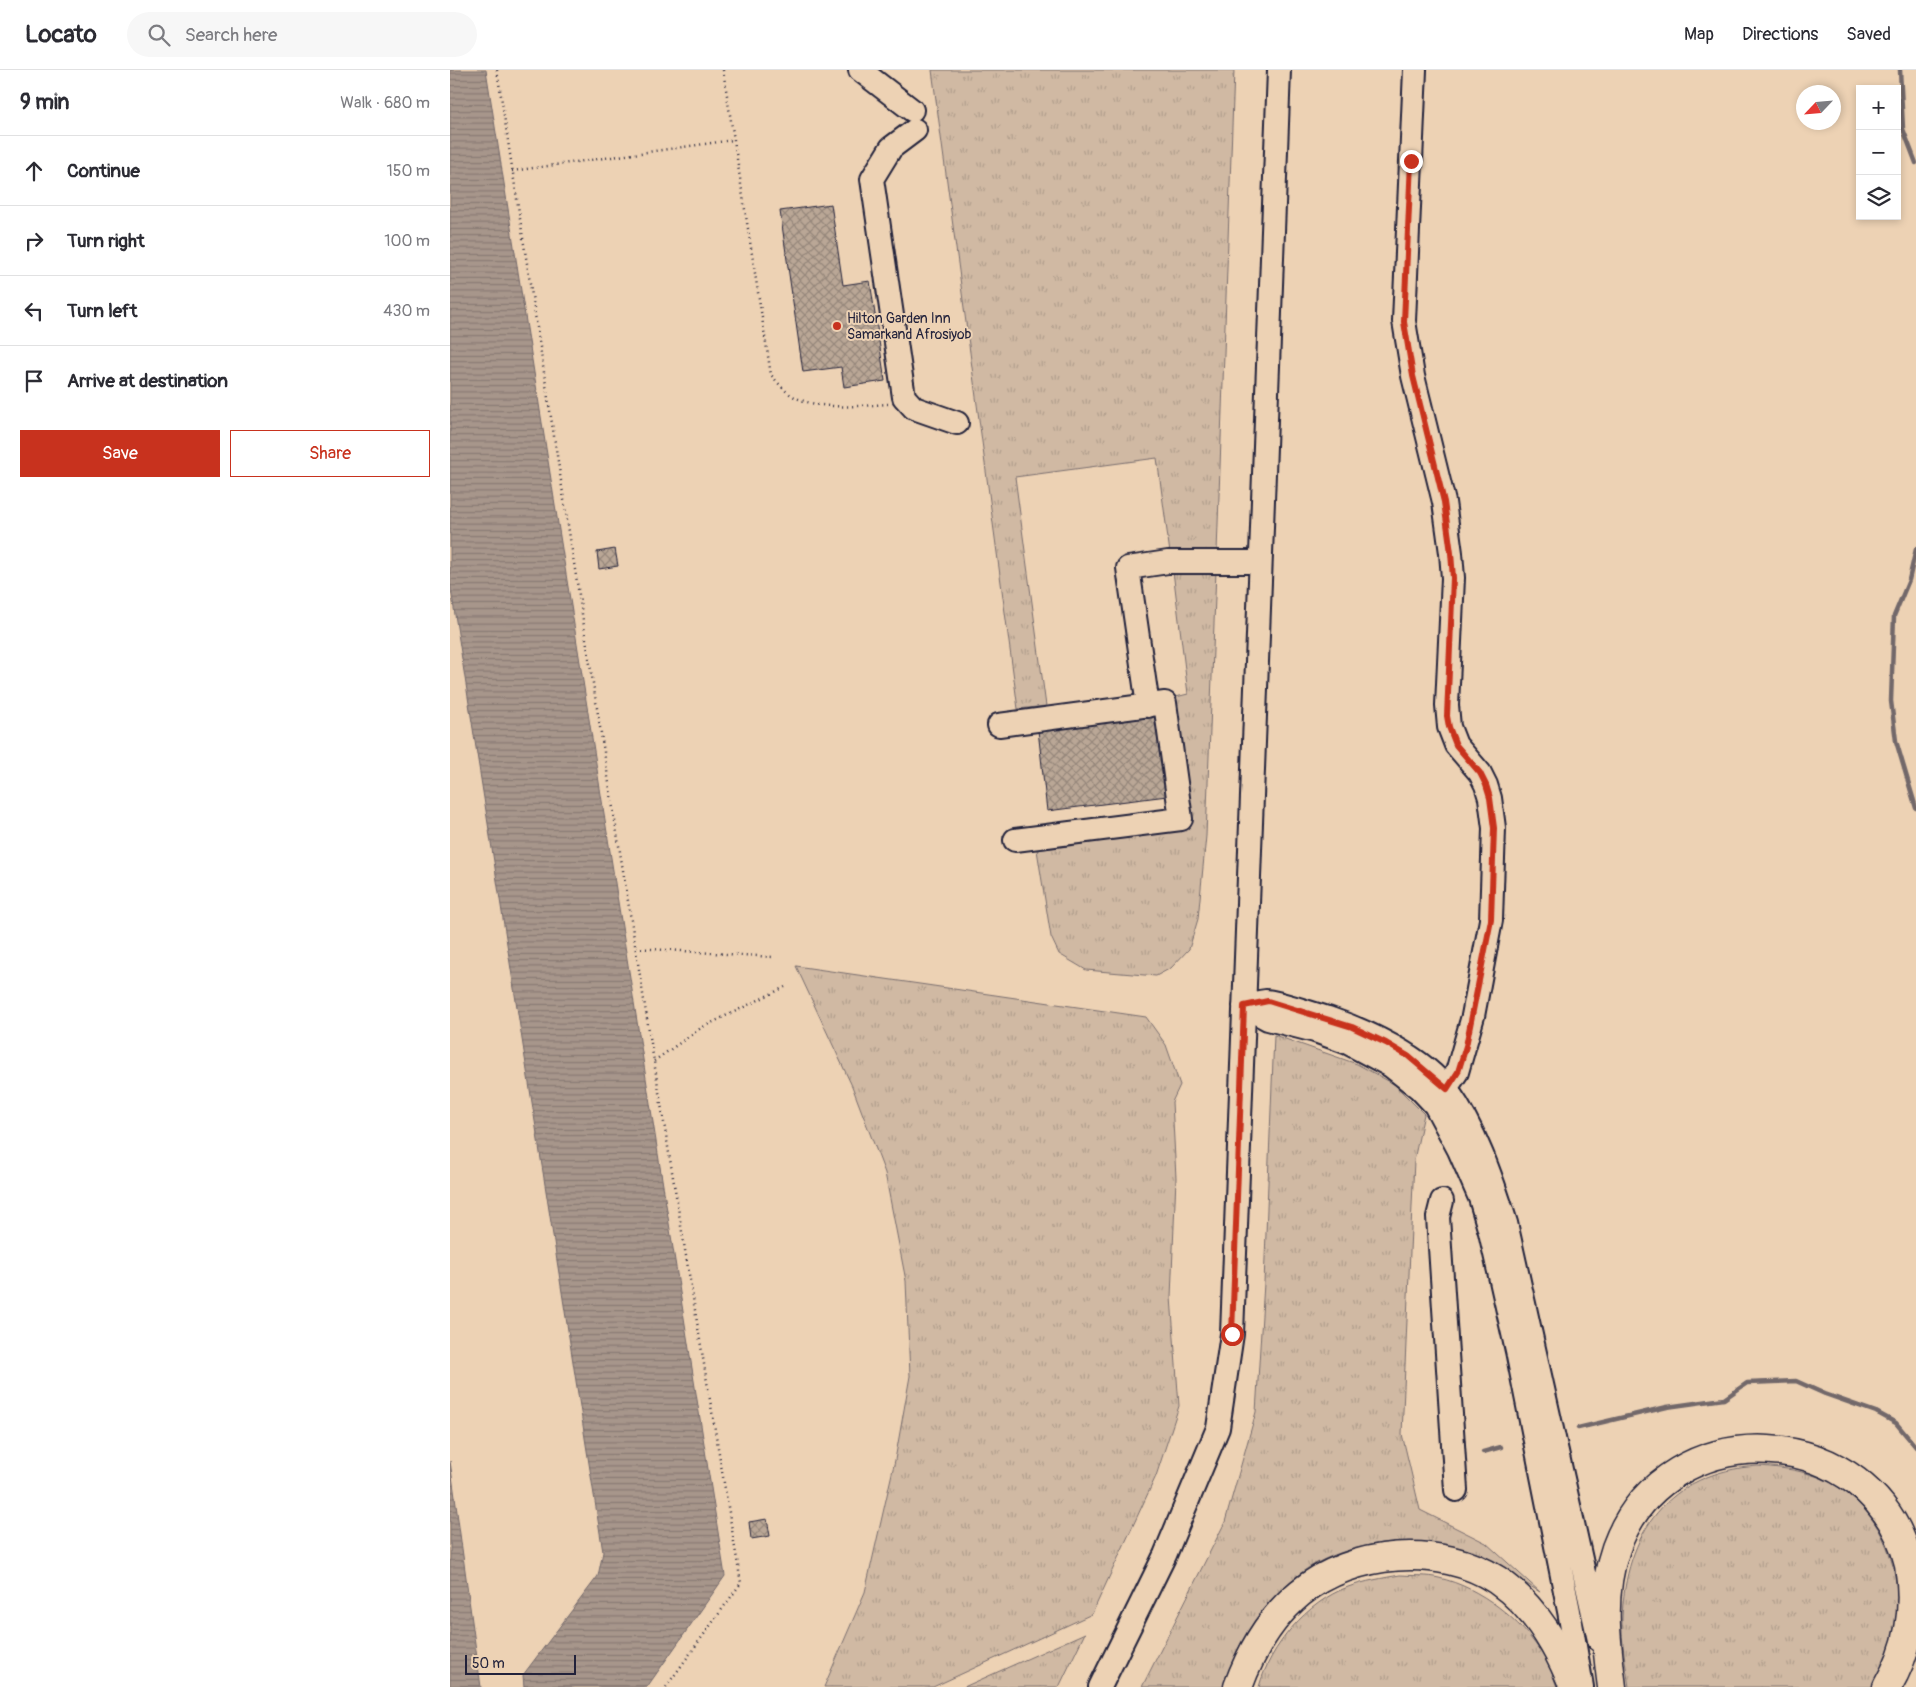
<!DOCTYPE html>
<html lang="en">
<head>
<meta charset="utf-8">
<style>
  :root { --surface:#fff; --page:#f7f7f7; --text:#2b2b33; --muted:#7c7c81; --line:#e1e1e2; --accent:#c8321e }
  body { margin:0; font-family:Pangolin,sans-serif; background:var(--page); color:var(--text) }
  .controls { position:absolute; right:15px; top:15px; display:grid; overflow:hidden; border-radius:0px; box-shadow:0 2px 8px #0003 }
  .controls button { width:45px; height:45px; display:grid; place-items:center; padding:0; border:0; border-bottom:1px solid var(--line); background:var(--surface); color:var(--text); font:25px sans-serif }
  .compass { position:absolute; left:1346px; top:15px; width:45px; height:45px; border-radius:50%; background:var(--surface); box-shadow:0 2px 8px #0003; rotate:244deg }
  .scale { position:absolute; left:15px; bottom:12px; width:111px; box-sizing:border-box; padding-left:5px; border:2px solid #22223b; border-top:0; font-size:14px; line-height:18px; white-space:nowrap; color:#22223b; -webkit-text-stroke:4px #edd2b4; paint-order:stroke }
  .stop { position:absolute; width:15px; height:15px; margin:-11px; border:4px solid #c8321e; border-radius:50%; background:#fff }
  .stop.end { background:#c8321e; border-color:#fff; box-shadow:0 1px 5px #0008 }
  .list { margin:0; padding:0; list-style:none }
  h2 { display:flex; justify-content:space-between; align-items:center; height:65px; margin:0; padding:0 20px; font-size:21px }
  h2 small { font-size:16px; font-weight:400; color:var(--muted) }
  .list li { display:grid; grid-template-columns:32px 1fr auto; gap:15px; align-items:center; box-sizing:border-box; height:70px; padding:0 20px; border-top:1px solid var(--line) }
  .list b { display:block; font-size:19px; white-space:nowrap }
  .list em { font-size:16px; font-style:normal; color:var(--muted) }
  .actions { display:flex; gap:10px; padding:15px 20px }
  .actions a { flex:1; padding:11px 0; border:1px solid var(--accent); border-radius:0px; text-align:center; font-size:18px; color:var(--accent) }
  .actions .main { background:var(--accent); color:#fff }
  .icon { flex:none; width:28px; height:28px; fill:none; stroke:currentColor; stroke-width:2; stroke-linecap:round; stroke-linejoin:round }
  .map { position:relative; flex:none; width:1466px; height:1617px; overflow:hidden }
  header { display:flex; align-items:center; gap:30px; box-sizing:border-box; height:70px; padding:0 25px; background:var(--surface); border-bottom:1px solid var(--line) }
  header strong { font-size:24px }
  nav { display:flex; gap:28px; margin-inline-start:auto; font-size:18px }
  .search { width:350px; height:45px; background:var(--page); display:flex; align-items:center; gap:12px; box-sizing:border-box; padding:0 18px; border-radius:28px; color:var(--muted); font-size:19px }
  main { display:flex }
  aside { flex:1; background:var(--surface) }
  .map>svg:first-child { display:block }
</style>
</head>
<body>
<header>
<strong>Locato</strong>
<div class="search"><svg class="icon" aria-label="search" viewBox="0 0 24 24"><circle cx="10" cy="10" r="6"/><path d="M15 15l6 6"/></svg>Search here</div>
<nav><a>Map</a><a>Directions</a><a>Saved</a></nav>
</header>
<main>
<aside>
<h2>9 min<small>Walk · 680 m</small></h2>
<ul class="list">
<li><svg class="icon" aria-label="ahead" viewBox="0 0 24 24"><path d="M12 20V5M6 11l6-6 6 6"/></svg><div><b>Continue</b></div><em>150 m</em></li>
<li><svg class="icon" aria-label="right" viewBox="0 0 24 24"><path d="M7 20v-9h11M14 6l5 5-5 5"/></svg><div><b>Turn right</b></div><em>100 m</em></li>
<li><svg class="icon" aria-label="left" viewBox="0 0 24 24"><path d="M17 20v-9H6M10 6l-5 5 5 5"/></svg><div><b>Turn left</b></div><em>430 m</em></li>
<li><svg class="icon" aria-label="arrive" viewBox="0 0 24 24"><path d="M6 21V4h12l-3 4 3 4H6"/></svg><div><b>Arrive at destination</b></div></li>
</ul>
<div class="actions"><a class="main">Save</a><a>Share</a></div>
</aside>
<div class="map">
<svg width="1466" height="1617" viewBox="0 0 1466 1617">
  <defs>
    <pattern id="grass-tufts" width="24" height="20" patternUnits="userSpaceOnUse" patternTransform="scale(1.25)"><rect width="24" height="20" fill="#d0b9a3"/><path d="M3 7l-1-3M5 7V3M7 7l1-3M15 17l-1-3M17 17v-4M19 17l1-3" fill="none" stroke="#b29f8d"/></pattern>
    <pattern id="water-rules" width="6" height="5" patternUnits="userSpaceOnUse" patternTransform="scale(1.25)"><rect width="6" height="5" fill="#a7968b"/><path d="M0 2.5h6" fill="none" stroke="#887a73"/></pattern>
    <pattern id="building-cross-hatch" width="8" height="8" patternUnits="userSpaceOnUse" patternTransform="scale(1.25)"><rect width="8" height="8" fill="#baa796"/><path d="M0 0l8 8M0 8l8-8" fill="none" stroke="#97887c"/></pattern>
  </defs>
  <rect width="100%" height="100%" fill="#edd2b4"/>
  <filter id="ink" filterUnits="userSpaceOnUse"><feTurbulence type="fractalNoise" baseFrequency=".02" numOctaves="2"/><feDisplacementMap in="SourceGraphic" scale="10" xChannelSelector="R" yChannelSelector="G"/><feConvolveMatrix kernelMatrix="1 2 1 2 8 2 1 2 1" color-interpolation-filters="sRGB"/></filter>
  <g filter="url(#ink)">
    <path fill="url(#grass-tufts)" stroke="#796e6f" d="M482,0H784L767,482L720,483L707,388L565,407L596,636L568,639Z
      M766,500L756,766L748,849L739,879L721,898L706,906L636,900L609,884L601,867L587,780L738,759L741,756L722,628L738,624L723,501Z
      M346,896L696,947L716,975L730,1015L722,1032L726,1108L721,1227L729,1336L706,1406L642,1544L483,1617H374L415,1522L445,1390L460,1306L456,1211L435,1103L402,1016Z
      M824,965L907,994L944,1014L974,1044L964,1090L952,1364L970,1440L1036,1473L1090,1522C1066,1508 1040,1489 1013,1480C965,1464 902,1471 858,1498C835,1513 815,1535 800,1558C788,1576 781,1597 774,1617H692L775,1452L806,1342L814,1213Z
      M1308,1396C1340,1398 1371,1403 1397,1423C1455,1468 1462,1559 1422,1617H1179C1176,1595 1171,1572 1172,1549C1175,1463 1218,1402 1308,1396Z
      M950,1505C963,1506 977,1505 989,1508C1030,1517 1071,1550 1093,1585C1100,1594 1103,1607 1107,1617H809C820,1576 857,1532 898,1517C915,1511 933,1508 950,1505Z
      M635,1563L609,1617H514Z"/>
    <path fill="url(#water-rules)" stroke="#72686b" d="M0,0H36L275,1506L197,1617H74L73,1605L148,1506L153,1482L0,513Z
      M0,1391L31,1617H0Z"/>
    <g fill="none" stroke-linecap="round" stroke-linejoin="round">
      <path stroke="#72686b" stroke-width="4.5" d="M1450,0L1453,59L1466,93
        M1466,479L1459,510L1444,546L1441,631L1446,671L1466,738
        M1128,1358L1217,1337L1274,1329L1297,1313L1346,1311L1375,1324L1426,1342L1446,1353L1466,1377
        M1033,1382L1051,1377"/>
    </g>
    <path fill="url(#building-cross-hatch)" stroke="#22223b" d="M381,134L393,215L420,211L435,311L394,317L391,297L353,302L330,141Z
      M165,479L168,496L149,499L147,482Z
      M708,646L717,726L597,741L588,660Z
      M317,1449L320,1466L301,1469L299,1452Z"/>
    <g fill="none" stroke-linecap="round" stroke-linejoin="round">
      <defs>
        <path id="minor" d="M410,0L462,40
          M965,0L954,251L963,306L994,432L1001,483L1003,508L997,635L999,657L1006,675L1030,703L1036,715L1040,728L1044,758L1041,850L1023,946L1007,1002L985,1035
          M465,60L441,78L422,109L454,327L464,338L507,353
          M698,636L678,498L718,492H810
          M549,655L715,633L731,749L565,770
          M794,936C801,934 809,932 816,931C827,931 866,945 878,948C917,961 973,987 998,1021C1025,1059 1042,1108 1056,1153L1149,1570
          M794,936L818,949L865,961L898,973L941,996L969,1018L985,1035L1009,1080L1030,1128L1040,1162L1067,1281L1119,1541L1132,1617
          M992,1131L988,1147L1006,1420
          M650,1617L715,1485L768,1358L782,1264L829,0"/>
        <path id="highway" d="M788,1617C801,1581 821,1547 850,1523C902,1480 991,1473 1047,1510C1085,1536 1108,1576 1124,1617
          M1162,1617C1156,1571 1150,1523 1166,1478C1216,1339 1425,1350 1459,1494C1466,1539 1460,1578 1437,1617"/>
      </defs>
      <use href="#minor" stroke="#22223b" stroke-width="26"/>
      <use href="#highway" stroke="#22223b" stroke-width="31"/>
      <path stroke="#22223b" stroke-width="2.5" stroke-dasharray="1 4" stroke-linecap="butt" d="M47,0C125,505 205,1009 291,1513L216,1617
        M273,0L321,305C326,310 331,317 337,322C362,342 409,336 438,334
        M62,101L283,70
        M186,878L323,887
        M204,991L251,958L335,917"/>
      <use href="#minor" stroke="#edd2b4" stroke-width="22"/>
      <use href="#highway" stroke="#edd2b4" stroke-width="28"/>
    </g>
  </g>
  <g fill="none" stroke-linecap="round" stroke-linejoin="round" filter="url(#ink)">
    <path stroke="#c8321e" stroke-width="6" d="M782,1264L794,936L818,931L902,957L936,973L958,986L997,1019L1008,1002L1016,976L1041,850L1044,758L1040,728L1036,715L1030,703L1006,675L999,657L997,646L1003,508L1001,483L994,432L963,306L954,252L961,91"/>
  </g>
  <circle fill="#c8321e" stroke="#edd2b4" stroke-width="2" cx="387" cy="256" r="5"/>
  <g text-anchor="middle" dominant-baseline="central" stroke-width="4" stroke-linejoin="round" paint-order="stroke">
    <g font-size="14" fill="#22223b" stroke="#edd2b4" text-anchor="start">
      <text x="397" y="248">Hilton Garden Inn<tspan x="397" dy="16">Samarkand Afrosiyob</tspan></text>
    </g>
  </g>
</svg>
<div class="controls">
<button>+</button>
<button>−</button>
<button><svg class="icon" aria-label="layers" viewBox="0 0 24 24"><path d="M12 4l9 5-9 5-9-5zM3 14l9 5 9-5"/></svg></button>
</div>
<svg class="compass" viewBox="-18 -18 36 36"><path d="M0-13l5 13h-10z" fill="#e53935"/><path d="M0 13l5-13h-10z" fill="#7c7c81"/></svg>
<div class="scale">50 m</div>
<div class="stop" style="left:782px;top:1264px"></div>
<div class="stop end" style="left:961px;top:91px"></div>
</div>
</main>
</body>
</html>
